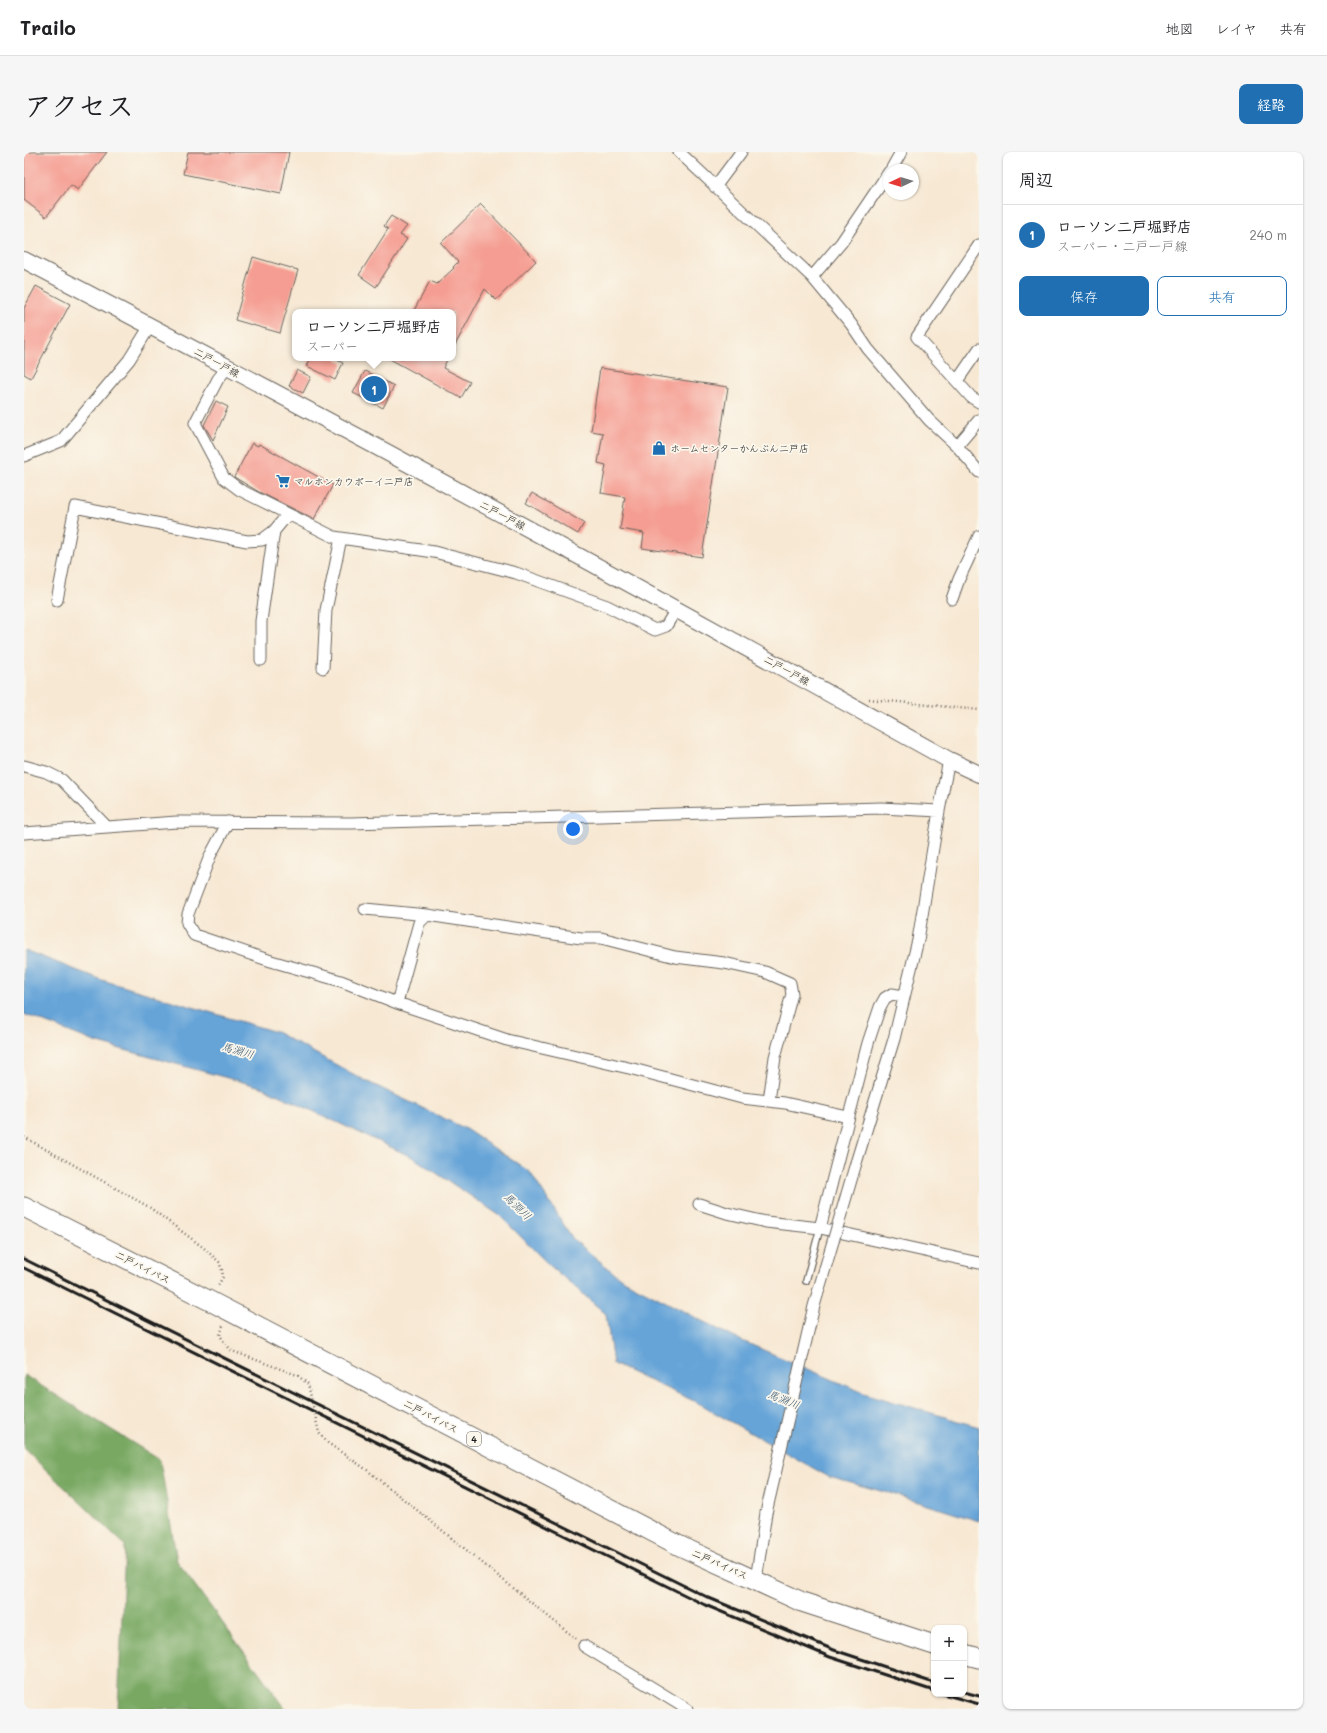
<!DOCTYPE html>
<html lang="ja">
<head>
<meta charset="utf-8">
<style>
  :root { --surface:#fff; --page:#f6f6f6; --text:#202124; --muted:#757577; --line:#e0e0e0; --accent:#1f6fb2 }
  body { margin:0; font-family:Mali,"Klee One",sans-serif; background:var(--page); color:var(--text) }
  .controls { position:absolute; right:12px; bottom:12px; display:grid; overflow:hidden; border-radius:8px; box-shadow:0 1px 3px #0004 }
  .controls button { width:36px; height:36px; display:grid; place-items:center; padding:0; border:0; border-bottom:1px solid var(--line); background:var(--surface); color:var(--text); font:20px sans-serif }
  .compass { position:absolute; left:859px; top:12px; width:36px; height:36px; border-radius:50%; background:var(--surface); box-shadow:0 1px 3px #0004; rotate:266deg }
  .you { position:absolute; left:549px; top:677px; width:14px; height:14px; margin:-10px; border:3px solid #fff; border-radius:50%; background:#1a73e8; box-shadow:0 0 0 6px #1a73e833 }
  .badge { display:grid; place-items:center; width:26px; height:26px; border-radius:50%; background:var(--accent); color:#fff; font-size:13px; font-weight:700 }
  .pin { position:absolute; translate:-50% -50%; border:2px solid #fff; box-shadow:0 1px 4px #0006 }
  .popup { position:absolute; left:268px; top:157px; width:164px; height:52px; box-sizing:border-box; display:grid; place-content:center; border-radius:8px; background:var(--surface); filter:drop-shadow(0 1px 3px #0005); font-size:13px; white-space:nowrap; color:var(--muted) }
  .popup b { font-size:15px; color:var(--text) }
  .popup::after { content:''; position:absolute; left:50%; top:100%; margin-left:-8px; border:8px solid transparent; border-top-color:var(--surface) }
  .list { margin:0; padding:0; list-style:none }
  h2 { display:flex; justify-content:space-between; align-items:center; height:52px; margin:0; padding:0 16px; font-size:17px }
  h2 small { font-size:13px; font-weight:400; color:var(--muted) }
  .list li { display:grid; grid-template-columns:26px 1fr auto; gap:12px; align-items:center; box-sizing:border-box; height:60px; padding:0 16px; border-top:1px solid var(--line) }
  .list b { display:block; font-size:15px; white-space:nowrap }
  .list p { margin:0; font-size:13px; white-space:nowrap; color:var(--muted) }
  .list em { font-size:13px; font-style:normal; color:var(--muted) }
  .actions { display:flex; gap:8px; padding:12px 16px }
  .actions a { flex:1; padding:9px 0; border:1px solid var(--accent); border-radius:8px; text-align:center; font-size:14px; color:var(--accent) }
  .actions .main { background:var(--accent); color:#fff }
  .map { position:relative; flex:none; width:955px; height:1557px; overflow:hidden; border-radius:8px }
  header { display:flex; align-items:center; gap:24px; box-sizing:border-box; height:56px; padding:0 20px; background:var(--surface); border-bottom:1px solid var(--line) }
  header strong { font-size:19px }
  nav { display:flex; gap:22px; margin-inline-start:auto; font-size:14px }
  .intro { display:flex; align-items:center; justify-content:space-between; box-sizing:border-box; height:96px; padding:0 24px }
  h1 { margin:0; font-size:28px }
  .button { padding:10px 18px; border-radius:8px; background:var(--accent); color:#fff; font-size:14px; font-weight:700 }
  main { display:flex; gap:24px; padding:0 24px }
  aside { flex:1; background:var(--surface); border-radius:8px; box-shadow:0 1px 3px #0004 }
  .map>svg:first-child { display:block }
</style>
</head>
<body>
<header>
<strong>Trailo</strong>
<nav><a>地図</a><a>レイヤ</a><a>共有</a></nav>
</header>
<div class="intro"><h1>アクセス</h1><a class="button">経路</a></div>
<main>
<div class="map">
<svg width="955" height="1557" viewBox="0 0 955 1557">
  <rect width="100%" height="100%" fill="#fbf7ec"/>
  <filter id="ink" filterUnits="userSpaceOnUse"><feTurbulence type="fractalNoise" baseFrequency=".025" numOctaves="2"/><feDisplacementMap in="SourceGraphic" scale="8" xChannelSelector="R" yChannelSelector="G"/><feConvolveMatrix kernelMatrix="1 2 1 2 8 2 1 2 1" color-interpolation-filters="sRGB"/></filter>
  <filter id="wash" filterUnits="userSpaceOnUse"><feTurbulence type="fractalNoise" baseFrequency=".012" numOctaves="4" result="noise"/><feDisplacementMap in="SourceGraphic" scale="16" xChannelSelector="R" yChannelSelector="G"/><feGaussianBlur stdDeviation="0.9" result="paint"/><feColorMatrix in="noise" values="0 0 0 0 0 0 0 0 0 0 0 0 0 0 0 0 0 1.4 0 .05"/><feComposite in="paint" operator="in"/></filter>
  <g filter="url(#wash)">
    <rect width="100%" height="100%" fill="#f7e8d3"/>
    <path fill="#78a862" stroke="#4a623f" d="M0,1223L136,1308L153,1409L262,1557H94L101,1393L0,1297Z"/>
    <path fill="#66a4d8" stroke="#41607a" d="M0,798L78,828L252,880L342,929L440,976L506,1020L549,1087L596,1126L709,1185L840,1241L955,1275V1369L872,1343L805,1325L670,1249L589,1212L582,1162L523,1111L475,1063L390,1006L237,935L71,890L0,862Z"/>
    <g id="blocks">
      <path fill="#f59d92" d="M0,0H83L54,38L47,33L22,65L0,48Z
        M164,0H265L257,42L159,22Z
        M457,52L512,109L472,148L461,137L429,197V160H389L406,129L413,132L430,116L429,115L434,110L417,91Z
        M367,64L383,74L376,83L383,87L352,135L335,123L364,77L360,74Z
        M229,105L274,118L256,181L211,168Z
        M12,134L46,152L7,226L0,222V156Z
        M287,206H309L319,211L311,228L283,214Z
        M364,206H424L419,216L446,230L437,246Z
        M576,216L704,235L678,405L618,396L620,381L596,377L601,345L577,341L582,313L574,311L579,281L567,279Z
        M273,218L287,225L279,241L265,234Z
        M341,219L370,234L359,256L329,241Z
        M192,249L204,255L189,288L180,273Z
        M228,291L234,294L235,292L309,333L290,367L235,340L210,325Z
        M508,341L560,371L554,382L502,351Z"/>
    </g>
  </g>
  <g filter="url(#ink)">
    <use href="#blocks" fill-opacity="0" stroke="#69635c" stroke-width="1"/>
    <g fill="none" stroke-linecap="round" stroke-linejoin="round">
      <defs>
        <path id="service" d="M782,1129L796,1076"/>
        <path id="minor" d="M655,0L788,125L827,172L844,197L905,268L933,294L955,320
          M867,18L877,0
          M691,35L717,0
          M955,93L893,185L947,245L955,250
          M788,125L817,91L865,20
          M203,216L194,227L171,271L200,326L216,338L310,385L410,400L492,421L583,454L631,478L642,474L653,456
          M933,229L955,197
          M933,294L955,268
          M0,304L37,289L105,208L126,174
          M928,447L935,427L955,384
          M33,448L51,355L223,389L238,388L250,379L264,362
          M237,508V469L250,379
          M299,516L302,458L317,386
          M0,614L22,620L38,628L83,675
          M204,670L186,704L164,762L163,771L170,783L247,809L317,829L373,851L483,888L609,917L718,946L761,951L824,965
          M0,681L153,670L327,671L857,656L915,659
          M341,757L403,763
          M879,844L868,842L861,846L856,855L844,891L796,1076L955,1111
          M373,851L395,771L403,763L557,786H577L651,805L700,811L741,820L766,831L768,842L751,905L745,949
          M832,1011L870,887L894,788L915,659L925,608
          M675,1052L703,1061L742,1070L796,1076
          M732,1428L742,1361
          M560,1494L663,1557"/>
        <path id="secondary" d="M0,108C311,270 619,438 925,608L955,622"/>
        <path id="trunk" d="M0,1055L186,1149L656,1394L778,1450L910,1493
          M940,1502L955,1506"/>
      </defs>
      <use href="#service" stroke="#69635c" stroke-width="8"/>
      <use href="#minor" stroke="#69635c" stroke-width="13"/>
      <use href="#secondary" stroke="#69635c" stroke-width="18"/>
      <use href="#trunk" stroke="#69635c" stroke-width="21"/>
      <path stroke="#69635c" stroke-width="2.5" stroke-dasharray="1 3" stroke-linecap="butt" d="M845,547L955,558
        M0,985L125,1055L180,1096L195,1110L198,1118L199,1125L193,1135
        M199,1174L196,1183L200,1190L208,1199L273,1223L284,1232L295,1281L304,1291L343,1318L398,1362L552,1487"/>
      <use href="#service" stroke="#fff" stroke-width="5.5"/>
      <use href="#minor" stroke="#fff" stroke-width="11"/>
      <use href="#secondary" stroke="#fff" stroke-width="16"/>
      <use href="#trunk" stroke="#fff" stroke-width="19"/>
      <path stroke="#1c1c1c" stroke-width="3" d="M0,1107L685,1446L810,1498L910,1531
        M0,1116L681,1453L806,1505L910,1539
        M940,1540L955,1544
        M919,1542L955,1552"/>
      <defs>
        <path id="minor-bridge" d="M742,1361L790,1154L832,1011"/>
      </defs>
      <use href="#minor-bridge" stroke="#69635c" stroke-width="13" stroke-linecap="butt"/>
      <use href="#minor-bridge" stroke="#fff" stroke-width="11"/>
    </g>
  </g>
  <defs>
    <symbol id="shop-bare" viewBox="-9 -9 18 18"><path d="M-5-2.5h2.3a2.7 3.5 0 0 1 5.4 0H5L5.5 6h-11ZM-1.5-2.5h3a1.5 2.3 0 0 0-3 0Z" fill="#1f6fb2" stroke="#fbf7ec" stroke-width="2.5" paint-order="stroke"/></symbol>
    <symbol id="supermarket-bare" viewBox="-9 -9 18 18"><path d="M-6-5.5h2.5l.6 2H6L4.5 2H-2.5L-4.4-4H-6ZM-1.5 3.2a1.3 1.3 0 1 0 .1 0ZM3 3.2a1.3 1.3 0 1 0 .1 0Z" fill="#1f6fb2" stroke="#fbf7ec" stroke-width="2.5" paint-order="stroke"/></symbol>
  </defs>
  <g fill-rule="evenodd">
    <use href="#shop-bare" x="625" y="286" width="20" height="20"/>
    <use href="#supermarket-bare" x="249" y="319" width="20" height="20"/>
  </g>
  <g text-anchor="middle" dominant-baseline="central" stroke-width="3.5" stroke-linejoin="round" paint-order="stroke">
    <rect fill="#fbf7ec" stroke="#5f5e5a" stroke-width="1" x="443" y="1280" width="14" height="14" rx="3"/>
    <g font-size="9" font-weight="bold" fill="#1c1c1c">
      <text x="450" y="1287">4</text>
    </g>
    <g font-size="10" fill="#1c1c1c" stroke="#fbf7ec">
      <text transform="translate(193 210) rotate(29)">二戸一戸線</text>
      <text transform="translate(479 363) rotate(28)">二戸一戸線</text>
      <text transform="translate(763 518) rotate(29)">二戸一戸線</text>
      <text transform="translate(119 1115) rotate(27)">二戸バイパス</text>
      <text transform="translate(407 1264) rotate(28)">二戸バイパス</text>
      <text transform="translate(696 1412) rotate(24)">二戸バイパス</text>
    </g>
    <g font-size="10" fill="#1c1c1c" stroke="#fbf7ec" text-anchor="start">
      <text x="646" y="296">ホームセンターかんぶん二戸店</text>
      <text x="270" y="329">マルホンカウボーイ二戸店</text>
    </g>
    <g font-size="11" font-style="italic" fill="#3d5971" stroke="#fbf7ec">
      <text transform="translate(214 898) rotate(16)">馬淵川</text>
      <text transform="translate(494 1054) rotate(44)">馬淵川</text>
      <text transform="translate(760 1247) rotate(21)">馬淵川</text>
    </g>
  </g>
</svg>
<div class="controls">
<button>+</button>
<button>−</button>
</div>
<svg class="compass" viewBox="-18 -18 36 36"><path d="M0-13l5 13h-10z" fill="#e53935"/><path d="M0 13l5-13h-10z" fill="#757577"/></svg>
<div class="you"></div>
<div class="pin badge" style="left:350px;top:237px">1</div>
<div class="popup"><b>ローソン二戸堀野店</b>スーパー</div>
</div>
<aside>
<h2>周辺<small></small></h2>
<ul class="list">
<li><span class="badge">1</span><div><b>ローソン二戸堀野店</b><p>スーパー · 二戸一戸線</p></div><em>240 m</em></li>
</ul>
<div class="actions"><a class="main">保存</a><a>共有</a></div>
</aside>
</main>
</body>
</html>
